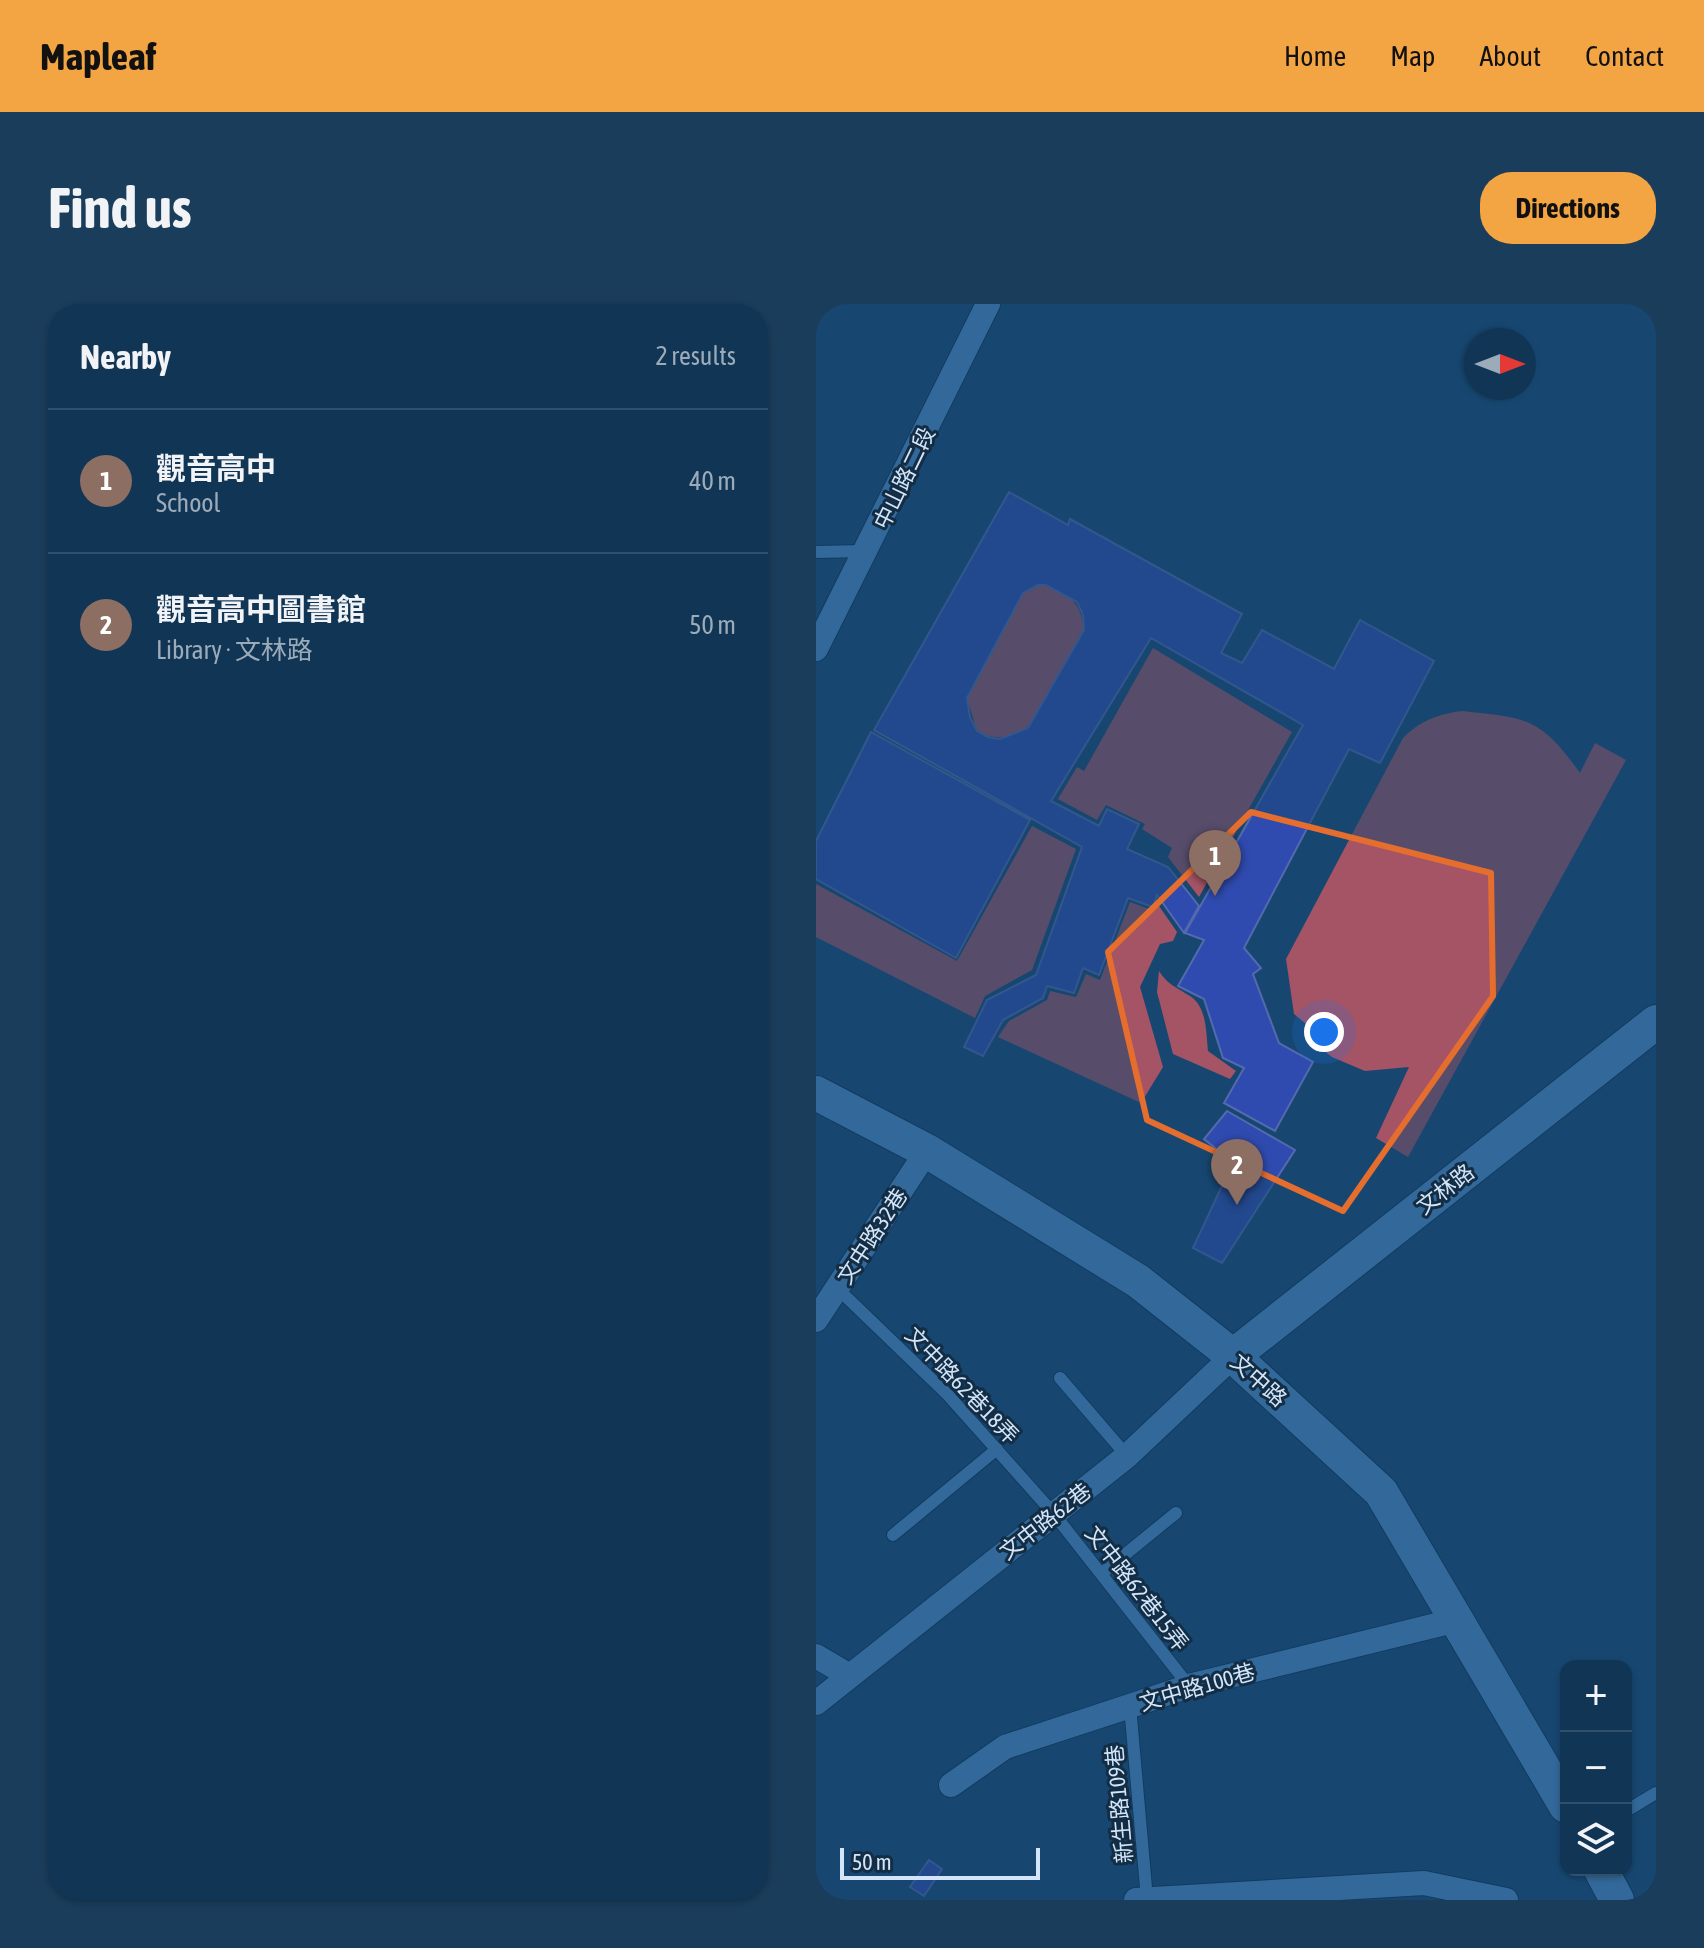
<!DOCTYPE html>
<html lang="en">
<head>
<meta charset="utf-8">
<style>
  :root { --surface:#113555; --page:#1a3d5b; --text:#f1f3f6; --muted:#9cabb9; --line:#30506c; --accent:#f3a443 }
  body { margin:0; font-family:"Asap Condensed","Noto Sans TC",sans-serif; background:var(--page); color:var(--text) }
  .controls { position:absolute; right:24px; bottom:24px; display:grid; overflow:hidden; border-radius:16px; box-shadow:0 2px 6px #0004 }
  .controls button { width:72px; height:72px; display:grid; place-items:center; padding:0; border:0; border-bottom:2px solid var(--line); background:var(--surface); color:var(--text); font:40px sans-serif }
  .compass { position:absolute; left:648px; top:24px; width:72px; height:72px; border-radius:50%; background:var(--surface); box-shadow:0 2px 6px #0004; rotate:90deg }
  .scale { position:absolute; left:24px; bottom:20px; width:200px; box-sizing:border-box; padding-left:8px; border:4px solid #d3e5f8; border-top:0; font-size:22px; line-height:28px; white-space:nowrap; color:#d3e5f8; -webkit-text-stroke:6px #132d45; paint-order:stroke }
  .you { position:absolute; left:508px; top:728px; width:28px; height:28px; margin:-20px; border:6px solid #fff; border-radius:50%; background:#1a73e8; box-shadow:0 0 0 12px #1a73e833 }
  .badge { display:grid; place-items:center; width:52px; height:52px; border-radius:50%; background:var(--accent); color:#fff; font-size:26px; font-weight:700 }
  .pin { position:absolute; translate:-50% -66px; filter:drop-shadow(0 2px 4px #0008) }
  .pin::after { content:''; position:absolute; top:42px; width:28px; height:24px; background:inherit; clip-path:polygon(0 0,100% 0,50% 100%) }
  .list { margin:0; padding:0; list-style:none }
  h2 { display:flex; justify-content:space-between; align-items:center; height:104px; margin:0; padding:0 32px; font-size:34px }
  h2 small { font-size:26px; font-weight:400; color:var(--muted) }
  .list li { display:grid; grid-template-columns:52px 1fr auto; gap:24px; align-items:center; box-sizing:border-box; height:144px; padding:0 32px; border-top:2px solid var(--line) }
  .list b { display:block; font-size:30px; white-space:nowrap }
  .list p { margin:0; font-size:26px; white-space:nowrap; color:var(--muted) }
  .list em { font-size:26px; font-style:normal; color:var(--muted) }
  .icon { flex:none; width:44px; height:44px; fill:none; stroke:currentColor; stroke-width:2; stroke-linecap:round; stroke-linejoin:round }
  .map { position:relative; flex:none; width:840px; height:1596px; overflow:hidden; border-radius:32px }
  header { display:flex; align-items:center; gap:48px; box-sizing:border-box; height:112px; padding:0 40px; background:var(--accent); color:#111 }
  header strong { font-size:38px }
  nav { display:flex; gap:44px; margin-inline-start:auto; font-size:28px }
  .intro { display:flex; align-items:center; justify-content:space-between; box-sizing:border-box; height:192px; padding:0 48px }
  h1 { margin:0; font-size:56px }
  .button { padding:20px 36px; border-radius:32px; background:var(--accent); color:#111; font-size:28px; font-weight:700 }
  main { display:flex; gap:48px; padding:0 48px }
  aside { flex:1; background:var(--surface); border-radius:32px; box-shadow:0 2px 6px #0004 }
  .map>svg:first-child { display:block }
</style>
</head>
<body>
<header>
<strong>Mapleaf</strong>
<nav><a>Home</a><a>Map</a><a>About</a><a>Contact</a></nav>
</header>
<div class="intro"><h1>Find us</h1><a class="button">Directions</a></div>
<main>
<aside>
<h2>Nearby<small>2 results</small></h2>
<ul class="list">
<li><span class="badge" style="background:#8d6e63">1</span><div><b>觀音高中</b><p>School</p></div><em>40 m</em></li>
<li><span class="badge" style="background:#8d6e63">2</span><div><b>觀音高中圖書館</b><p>Library · 文林路</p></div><em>50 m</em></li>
</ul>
</aside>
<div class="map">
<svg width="840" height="1596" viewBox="0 0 840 1596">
  <rect width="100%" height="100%" fill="#174771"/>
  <path fill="#a55465" d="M222,281C249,281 267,301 268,326C258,344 221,418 209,425C192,435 177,436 161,427L151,394L207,289Z
    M337,344L476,428L383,593L352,553L356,544L326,525L329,520L290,501L281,516L242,495L261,463L268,467Z
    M646,407C711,414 724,413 764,469L779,439L810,456L592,853L560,834L593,763L549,767L516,753L493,735L489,719L478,710L470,655L587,434C604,417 622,410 646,407Z
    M216,522L260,545L216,666L169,692L159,714L0,633V580L141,657Z
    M314,598L336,606L343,602L361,628L357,637L344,640L324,683L347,763L325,799L182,733L193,717L231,696L234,687L260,693L270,670L284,676Z
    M343,667C352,681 360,683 374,692C391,703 390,728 392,747L420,767L414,775L357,750L341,688Z"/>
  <path fill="#304bb0" stroke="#536aad" stroke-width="2" fill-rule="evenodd" d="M193,188L252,221L254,215L426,310L405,349L426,359L446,326L518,365L544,316L618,357L564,459L533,445L428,644L445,664L437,670L463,739L497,758L459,827L408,799L428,764L407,754L388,695L362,682L388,636L369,629L487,421L335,334L235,497L283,522L291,505L323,520L311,545L352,563L383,602L368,629L341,591L337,603L312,594L283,671L267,664L258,689L231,682L227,694L187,716L167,752L148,743L171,696L220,671L266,543L58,426ZM222,281H230L261,298L267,311L268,326L212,424L184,435L172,433L161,427L154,413L151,394L207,289Z
    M55,428L214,516L140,654L0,575V537Z
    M411,807L479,846L406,959L377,944L417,858L388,835Z
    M113,1556L126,1565L108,1592L94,1583Z"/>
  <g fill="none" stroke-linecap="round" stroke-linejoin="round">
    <defs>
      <path id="lane" d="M0,248L49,247
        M21,984L132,1091L238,1210L373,1382
        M244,1074L311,1152
        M77,1231L181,1145
        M285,1270L360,1209
        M314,1402L331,1595
        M810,1507L840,1489"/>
      <path id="street" d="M0,345L172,0
        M0,1016L111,847
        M0,1352L34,1372
        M0,1399L311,1152L417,1052
        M135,1481L189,1443L314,1402L373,1382L641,1316
        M320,1596L608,1579L690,1596"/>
      <path id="secondary" d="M0,789L111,847L322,977L417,1052L565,1188L750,1502
        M417,1052L840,718
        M785,1566L801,1596"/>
    </defs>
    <use href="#lane" stroke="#0b2d4a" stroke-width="14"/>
    <use href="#street" stroke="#0b2d4a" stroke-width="26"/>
    <use href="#secondary" stroke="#0b2d4a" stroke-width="36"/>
    <use href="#lane" stroke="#5492cc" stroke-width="12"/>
    <use href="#street" stroke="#5492cc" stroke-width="24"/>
    <use href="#secondary" stroke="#5492cc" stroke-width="34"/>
  </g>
  <path d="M0 0H840V1596H0ZM435,508L675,569L677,692L527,907L331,816L292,648Z" fill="#174771" fill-opacity=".55" fill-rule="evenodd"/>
  <path fill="none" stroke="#e56e2f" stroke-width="6" stroke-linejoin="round" d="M435,508L675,569L677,692L527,907L331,816L292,648Z"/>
  <g text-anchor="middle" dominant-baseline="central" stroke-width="6" stroke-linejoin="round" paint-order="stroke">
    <g font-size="22" fill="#d3e5f8" stroke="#132d45">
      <text transform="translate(88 174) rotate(-64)">中山路二段</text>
      <text transform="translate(629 885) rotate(-38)">文林路</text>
      <text transform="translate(56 932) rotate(-57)">文中路32巷</text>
      <text transform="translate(443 1076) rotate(42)">文中路</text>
      <text transform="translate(146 1081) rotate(46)">文中路62巷18弄</text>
      <text transform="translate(229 1217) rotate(-38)">文中路62巷</text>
      <text transform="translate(321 1284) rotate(52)">文中路62巷15弄</text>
      <text transform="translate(381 1383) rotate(-16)">文中路100巷</text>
      <text transform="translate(303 1500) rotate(-95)">新生路109巷</text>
    </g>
  </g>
</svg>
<div class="controls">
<button>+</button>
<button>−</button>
<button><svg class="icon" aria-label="layers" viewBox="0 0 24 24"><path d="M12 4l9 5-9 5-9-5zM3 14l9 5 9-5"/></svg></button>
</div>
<svg class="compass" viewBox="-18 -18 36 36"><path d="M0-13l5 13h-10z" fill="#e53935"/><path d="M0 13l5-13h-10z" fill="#9cabb9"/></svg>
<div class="scale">50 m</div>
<div class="you"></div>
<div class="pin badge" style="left:399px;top:592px;background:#8d6e63">1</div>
<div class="pin badge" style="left:421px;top:901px;background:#8d6e63">2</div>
</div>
</main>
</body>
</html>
